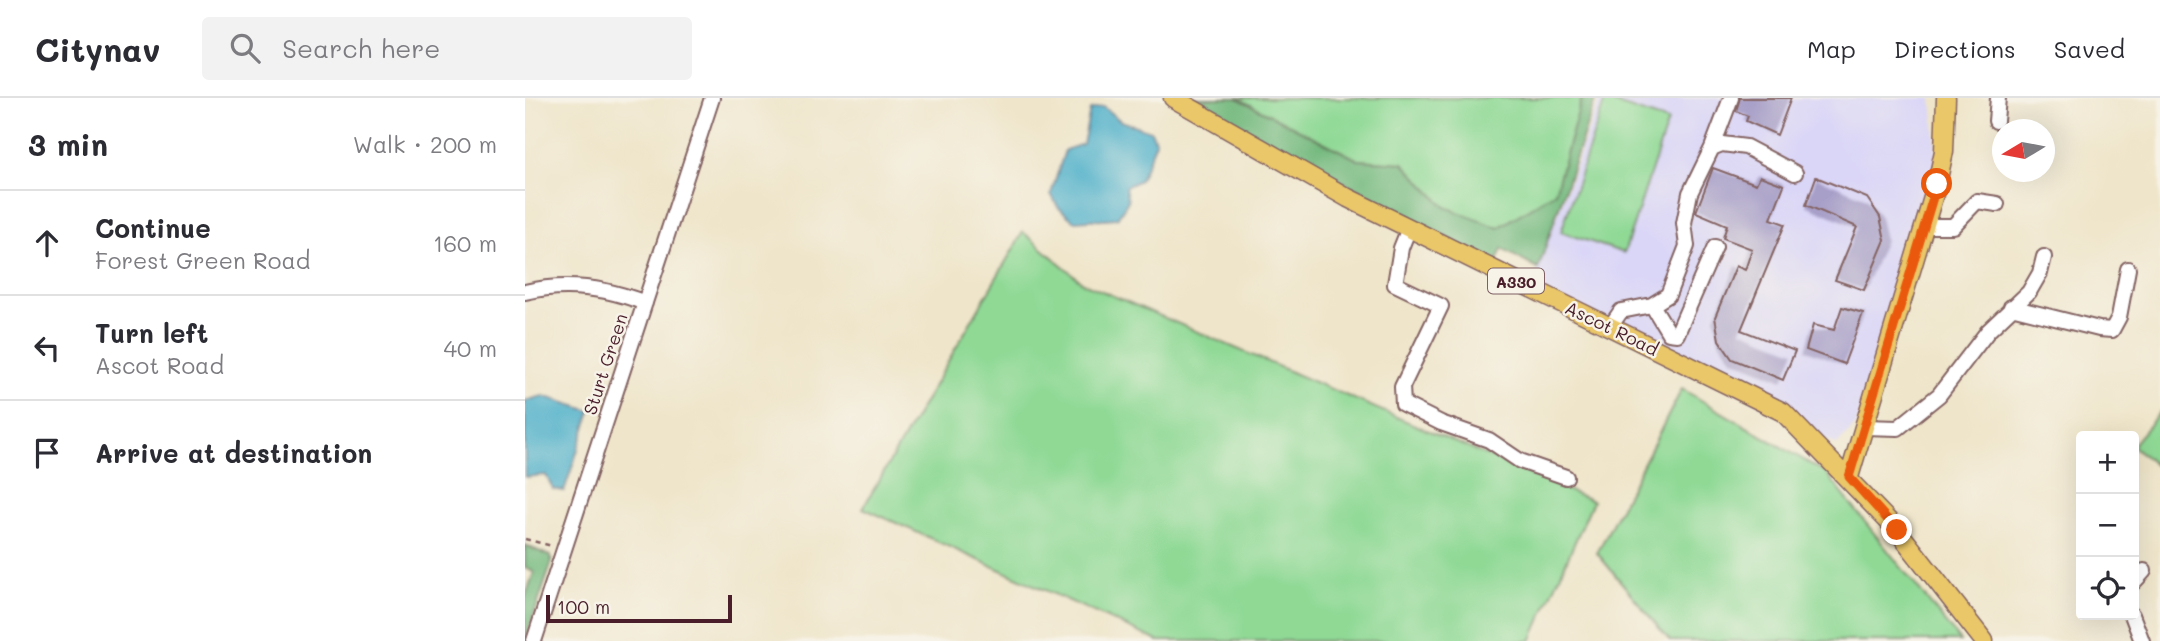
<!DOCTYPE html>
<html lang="en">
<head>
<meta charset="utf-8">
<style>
  :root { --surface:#fff; --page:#f2f2f3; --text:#2b2b33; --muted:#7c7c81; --line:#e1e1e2 }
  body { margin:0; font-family:Mali,sans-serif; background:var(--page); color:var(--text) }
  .controls { position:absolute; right:21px; bottom:21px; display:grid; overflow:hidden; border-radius:7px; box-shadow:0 7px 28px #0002 }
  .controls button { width:63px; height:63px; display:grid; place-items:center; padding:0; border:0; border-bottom:2px solid var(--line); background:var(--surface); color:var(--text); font:35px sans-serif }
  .compass { position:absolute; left:1467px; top:21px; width:63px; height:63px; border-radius:50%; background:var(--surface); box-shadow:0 7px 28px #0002; rotate:260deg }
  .scale { position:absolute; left:21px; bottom:18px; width:186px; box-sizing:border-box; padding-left:7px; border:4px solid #4a1f2b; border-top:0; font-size:19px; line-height:24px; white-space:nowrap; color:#4a1f2b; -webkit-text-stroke:5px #f7f3e8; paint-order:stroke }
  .stop { position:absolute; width:21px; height:21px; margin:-16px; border:5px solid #ea580c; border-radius:50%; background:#fff }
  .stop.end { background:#ea580c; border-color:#fff; box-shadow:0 2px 7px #0008 }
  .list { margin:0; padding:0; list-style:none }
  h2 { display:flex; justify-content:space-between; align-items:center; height:91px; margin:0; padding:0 28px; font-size:30px }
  h2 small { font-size:23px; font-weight:400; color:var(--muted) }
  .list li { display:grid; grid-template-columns:46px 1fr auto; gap:21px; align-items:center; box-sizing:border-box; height:105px; padding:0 28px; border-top:2px solid var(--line) }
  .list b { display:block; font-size:26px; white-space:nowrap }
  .list p { margin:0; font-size:23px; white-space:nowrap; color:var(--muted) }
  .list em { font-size:23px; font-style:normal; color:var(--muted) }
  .icon { flex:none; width:38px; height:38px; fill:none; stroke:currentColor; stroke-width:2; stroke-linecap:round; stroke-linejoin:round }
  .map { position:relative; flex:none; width:1635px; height:543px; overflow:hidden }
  header { display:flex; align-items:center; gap:42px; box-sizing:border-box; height:98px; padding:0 35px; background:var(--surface); border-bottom:2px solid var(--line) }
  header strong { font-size:33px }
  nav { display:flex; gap:38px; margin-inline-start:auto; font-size:24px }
  .search { width:490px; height:63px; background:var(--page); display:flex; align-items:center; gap:18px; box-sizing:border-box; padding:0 24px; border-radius:7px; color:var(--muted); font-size:26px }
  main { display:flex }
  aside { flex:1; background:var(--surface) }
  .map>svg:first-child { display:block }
</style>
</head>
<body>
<header>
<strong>Citynav</strong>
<div class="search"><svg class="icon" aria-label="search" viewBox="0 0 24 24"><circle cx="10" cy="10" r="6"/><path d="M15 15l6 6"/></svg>Search here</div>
<nav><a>Map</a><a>Directions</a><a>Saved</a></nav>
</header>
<main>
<aside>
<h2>3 min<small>Walk · 200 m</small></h2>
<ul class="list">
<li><svg class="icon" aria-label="ahead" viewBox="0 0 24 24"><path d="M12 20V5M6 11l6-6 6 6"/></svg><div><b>Continue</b><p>Forest Green Road</p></div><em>160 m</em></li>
<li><svg class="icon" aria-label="left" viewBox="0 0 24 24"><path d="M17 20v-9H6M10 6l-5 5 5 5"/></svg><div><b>Turn left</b><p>Ascot Road</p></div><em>40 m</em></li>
<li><svg class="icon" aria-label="arrive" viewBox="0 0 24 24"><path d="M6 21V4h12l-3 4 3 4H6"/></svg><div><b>Arrive at destination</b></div></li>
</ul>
</aside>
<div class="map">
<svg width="1635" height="543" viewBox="0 0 1635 543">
  <rect width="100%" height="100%" fill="#f7f3e8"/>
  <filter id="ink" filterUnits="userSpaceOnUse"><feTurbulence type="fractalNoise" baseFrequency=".0143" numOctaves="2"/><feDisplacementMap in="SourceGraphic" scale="14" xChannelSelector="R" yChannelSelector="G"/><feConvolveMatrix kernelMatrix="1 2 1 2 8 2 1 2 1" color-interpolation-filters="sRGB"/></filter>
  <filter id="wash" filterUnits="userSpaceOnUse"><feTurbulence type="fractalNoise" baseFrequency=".00686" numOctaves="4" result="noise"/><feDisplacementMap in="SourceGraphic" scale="28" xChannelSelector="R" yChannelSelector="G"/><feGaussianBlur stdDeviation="1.57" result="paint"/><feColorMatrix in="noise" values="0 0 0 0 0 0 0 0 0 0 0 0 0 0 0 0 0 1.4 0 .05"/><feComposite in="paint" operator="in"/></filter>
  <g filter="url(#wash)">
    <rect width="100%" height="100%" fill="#efe5ca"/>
    <path fill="#dad6f7" d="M1075,0H1407L1413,77L1331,327L1312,347L1008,186Z"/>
    <path fill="#8fd995" stroke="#6c7c60" stroke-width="2" d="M712,0H1057L1031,94L973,130L920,109L878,65L833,62Z
      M1080,2L1143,23L1099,155L1036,134Z
      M498,134L558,185L1068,403L1006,543H633L338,410Z
      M1157,291L1301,375L1435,543H1145L1072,455Z
      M1635,314V363L1631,368L1609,349V345Z"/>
    <path fill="#73b97e" stroke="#5e6c54" stroke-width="2" d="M662,0H712L833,62L878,65L920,109L973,130L1030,94L1057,0H1071L1013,171L977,151L971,166Z
      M0,447L25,458L27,464L0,543V500L9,474L0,470Z"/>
    <path fill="#4aaec9" stroke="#4a667a" stroke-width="2" d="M578,9L596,23L626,33L631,44L615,82L600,89L603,103L592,120L549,123L533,109L526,96L540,52L558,46L565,12Z
      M18,298L66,313L39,393L28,391L21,377L0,379V303Z"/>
    <g id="blocks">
      <path fill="#a79fc8" d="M1215,0H1266L1252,37L1221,23L1223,18L1211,13Z
        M1188,70L1231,86L1235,78L1259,87L1246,121L1260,126L1216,232L1270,253L1258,282L1207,261L1194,242L1190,219L1211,168L1220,172L1227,151L1198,140L1202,127L1171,114Z
        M1291,79L1342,100L1355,119L1360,142L1339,192L1310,182L1332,129L1281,107Z
        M1317,209L1338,215L1319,266L1281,252L1288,227L1309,232Z"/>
    </g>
  </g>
  <g filter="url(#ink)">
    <use href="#blocks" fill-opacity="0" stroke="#846463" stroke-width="2"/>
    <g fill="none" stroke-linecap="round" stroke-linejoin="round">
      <defs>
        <path id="minor" d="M1471,23L1473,0
          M1187,50L1206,0
          M1400,128H1428L1452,103L1472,106
          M884,130L876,150L870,186L916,208L877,289L878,306L916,325L964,342L995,363L1041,379
          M0,194C41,184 82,190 120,205
          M1127,207L1144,235L1152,236L1190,149
          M1486,209L1574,231L1587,232L1594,219L1603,171
          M1085,229L1096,213L1127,207L1143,197L1162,148L1159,125L1165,95L1187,50L1197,46L1221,49L1270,75
          M1339,329L1373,330L1414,297L1463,233L1504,194L1515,175L1519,159
          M1609,484L1619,473
          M1607,517L1617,543
          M9,543L187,0"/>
        <path id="major" d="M648,0L823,100L1258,314L1372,432L1459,543
          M1324,379L1412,86L1419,53L1421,0"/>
      </defs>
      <use href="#minor" stroke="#846463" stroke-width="18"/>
      <use href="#major" stroke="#846463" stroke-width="21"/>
      <path stroke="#846463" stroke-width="2.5" stroke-dasharray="5 5" stroke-linecap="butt" d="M0,441L27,448"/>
      <use href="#minor" stroke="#fff" stroke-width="14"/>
      <use href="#major" stroke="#eac769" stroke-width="18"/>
    </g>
  </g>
  <g fill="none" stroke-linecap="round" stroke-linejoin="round" filter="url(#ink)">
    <path stroke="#ea580c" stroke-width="9" d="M1372,432L1324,379L1412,86"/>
  </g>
  <g text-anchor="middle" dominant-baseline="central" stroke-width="5" stroke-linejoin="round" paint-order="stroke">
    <rect fill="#f7f3e8" stroke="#7e5f64" stroke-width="2" x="963" y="170.5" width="56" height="25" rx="5"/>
    <g font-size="16" font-weight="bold" fill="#4a1f2b">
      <text x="991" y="183">A330</text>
    </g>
    <g font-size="18" fill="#4a1f2b" stroke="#f7f3e8">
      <text transform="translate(1087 230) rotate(26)">Ascot Road</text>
      <text transform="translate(80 266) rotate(-72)">Sturt Green</text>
    </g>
  </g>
</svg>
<div class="controls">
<button>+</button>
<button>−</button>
<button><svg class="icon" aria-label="locate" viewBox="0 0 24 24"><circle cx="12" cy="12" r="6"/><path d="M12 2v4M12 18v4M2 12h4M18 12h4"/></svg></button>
</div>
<svg class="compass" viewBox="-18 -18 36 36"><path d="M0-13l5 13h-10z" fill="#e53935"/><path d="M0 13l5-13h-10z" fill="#7c7c81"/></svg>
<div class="scale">100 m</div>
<div class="stop" style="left:1412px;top:86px"></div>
<div class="stop end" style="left:1372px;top:432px"></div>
</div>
</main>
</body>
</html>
